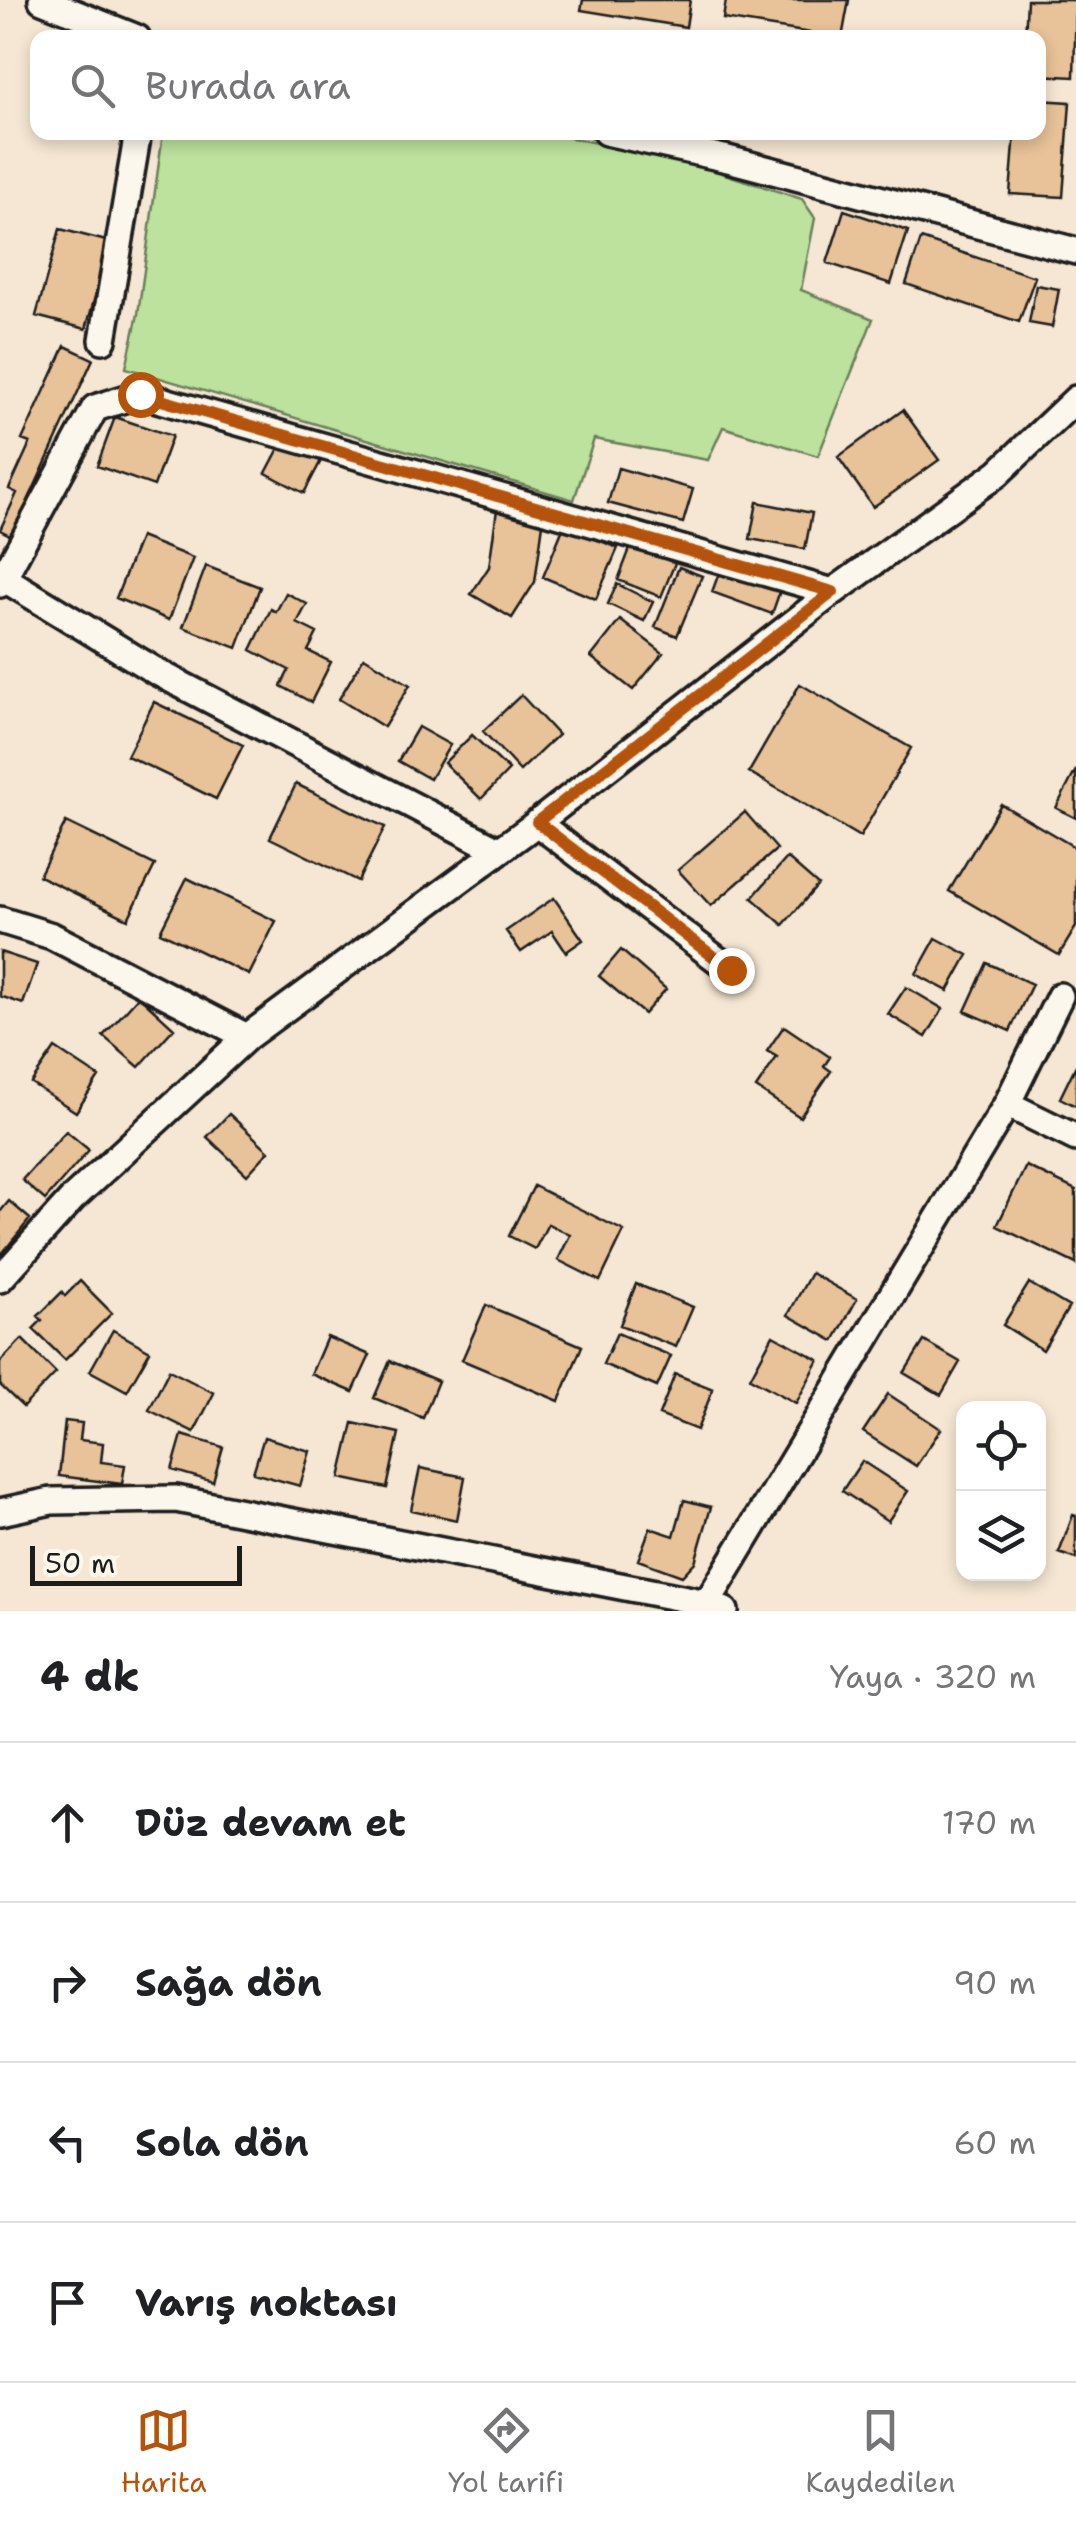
<!DOCTYPE html>
<html lang="tr">
<head>
<meta charset="utf-8">
<style>
  :root { --surface:#fff; --page:#f6f6f6; --text:#202124; --muted:#757577; --line:#e0e0e0; --accent:#b45309 }
  body { margin:0; font-family:"Shantell Sans",sans-serif; background:var(--page); color:var(--text) }
  .controls { position:absolute; right:30px; bottom:30px; display:grid; overflow:hidden; border-radius:20px; box-shadow:0 5px 15px #0003 }
  .controls button { width:90px; height:90px; display:grid; place-items:center; padding:0; border:0; border-bottom:2px solid var(--line); background:var(--surface); color:var(--text); font:50px sans-serif }
  .scale { position:absolute; left:30px; bottom:25px; width:212px; box-sizing:border-box; padding-left:10px; border:5px solid #1c1c1c; border-top:0; font-size:28px; line-height:35px; white-space:nowrap; color:#1c1c1c; -webkit-text-stroke:8px #fbf7ec; paint-order:stroke }
  .stop { position:absolute; width:30px; height:30px; margin:-22px; border:8px solid #b45309; border-radius:50%; background:#fff }
  .stop.end { background:#b45309; border-color:#fff; box-shadow:0 2px 10px #0008 }
  .list { margin:0; padding:0; list-style:none }
  h2 { display:flex; justify-content:space-between; align-items:center; height:130px; margin:0; padding:0 40px; font-size:42px }
  h2 small { font-size:32px; font-weight:400; color:var(--muted) }
  .list li { display:grid; grid-template-columns:65px 1fr auto; gap:30px; align-items:center; box-sizing:border-box; height:160px; padding:0 40px; border-top:2px solid var(--line) }
  .list b { display:block; font-size:38px; white-space:nowrap }
  .list em { font-size:32px; font-style:normal; color:var(--muted) }
  .icon { flex:none; width:55px; height:55px; fill:none; stroke:currentColor; stroke-width:2; stroke-linecap:round; stroke-linejoin:round }
  .map { position:relative; flex:none; width:1076px; height:1611px; overflow:hidden }
  .search { position:absolute; background:var(--surface); box-shadow:0 5px 15px #0003; left:30px; right:30px; top:30px; height:110px; display:flex; align-items:center; gap:25px; box-sizing:border-box; padding:0 35px; border-radius:20px; color:var(--muted); font-size:38px }
  .sheet { height:770px; background:var(--surface) }
  nav { display:flex; justify-content:space-around; align-items:center; box-sizing:border-box; height:140px; border-top:2px solid var(--line); background:var(--surface); font-size:28px; color:var(--muted) }
  nav a { display:grid; justify-items:center; gap:5px }
  nav .on { color:var(--accent) }
  .map>svg:first-child { display:block }
</style>
</head>
<body>
<div class="map">
<svg width="1076" height="1611" viewBox="0 0 1076 1611">
  <rect width="100%" height="100%" fill="#f5e7d3"/>
  <filter id="ink" filterUnits="userSpaceOnUse"><feTurbulence type="fractalNoise" baseFrequency=".01" numOctaves="2"/><feDisplacementMap in="SourceGraphic" scale="20" xChannelSelector="R" yChannelSelector="G"/><feConvolveMatrix kernelMatrix="1 2 1 2 8 2 1 2 1" color-interpolation-filters="sRGB"/></filter>
  <g filter="url(#ink)">
    <path fill="#bce29d" stroke="#6c7f5c" stroke-width="2.5" d="M543,132L684,161L802,199L815,218L801,290L873,319L818,456L723,427L708,460L594,439L574,500L126,368L138,314L163,133Z"/>
    <path fill="#e8c298" stroke="#1c1c1c" stroke-width="2.5" d="M583,0H690L686,27L581,10Z
      M726,0H849L842,38L723,19Z
      M1027,0H1076L1074,77L1038,75V38H1025Z
      M1038,100L1070,102L1063,197L1010,194L1015,132H1038Z
      M844,210L908,231L891,284L827,263Z
      M60,229L110,242L86,329L36,316Z
      M921,239L1035,277L1019,322L906,284Z
      M1036,285L1059,289L1052,327L1029,323Z
      M65,346L93,359L12,536L0,530L17,493L9,489L30,443L22,440Z
      M903,410L939,460L873,507L838,457Z
      M115,417L172,436L154,486L97,466Z
      M286,435L324,455L304,493L266,473Z
      M618,468L693,489L683,523L608,503Z
      M498,502L545,509L535,582L512,618L471,594L489,567Z
      M757,502L812,513L805,549L750,539Z
      M564,526L618,548L596,599L543,577Z
      M140,537L193,558L169,620L116,598Z
      M631,546L675,563L661,597L618,580Z
      M206,566L260,587L237,648L183,627Z
      M679,567L702,576L677,636L655,627Z
      M720,570L780,591L772,614L712,592Z
      M617,584L653,602L644,621L608,604Z
      M286,593L307,604L297,623L317,633L308,651L331,662L311,702L281,686L289,670L251,650L271,609L276,612Z
      M620,620L663,653L633,690L591,657Z
      M364,657L410,685L384,727L339,699Z
      M800,684L911,748L860,837L749,772Z
      M521,695L558,735L520,771L483,731Z
      M154,702L243,745L216,799L127,756Z
      M418,727L450,745L430,779L398,761Z
      M472,735L509,770L481,799L444,763Z
      M1076,770V818L1056,808Z
      M296,784L385,827L358,881L270,838Z
      M1001,804L1076,848V927L1059,955L949,891Z
      M745,812L777,849L711,906L678,870Z
      M66,822L155,865L128,919L39,876Z
      M787,858L818,885L783,925L752,898Z
      M187,878L276,921L249,975L160,932Z
      M554,898L583,940L566,952L552,931L521,952L506,931Z
      M936,938L968,955L948,991L916,974Z
      M621,950L666,989L644,1014L599,976Z
      M0,952L37,964L23,1004L0,996Z
      M987,963L1032,984L1010,1031L965,1011Z
      M906,987L943,1009L926,1037L888,1014Z
      M139,996L174,1028L139,1067L103,1036Z
      M784,1026L830,1057L824,1066L831,1071L800,1117L756,1088L777,1057L767,1051Z
      M55,1048L99,1077L76,1112L31,1083Z
      M1076,1065V1106L1060,1098Z
      M229,1114L269,1151L247,1175L207,1137Z
      M66,1131L89,1150L45,1200L22,1180Z
      M1026,1166L1076,1190V1264L997,1226Z
      M534,1186L624,1231L600,1281L558,1260L570,1235L548,1224L535,1249L509,1236Z
      M9,1201L30,1219L0,1256V1212Z
      M811,1273L857,1299L834,1341L788,1315Z
      M80,1281L112,1313L65,1360L33,1329L42,1320L38,1316L62,1292L65,1296Z
      M1029,1283L1069,1307L1043,1350L1003,1325Z
      M636,1284L693,1307L676,1347L620,1325Z
      M486,1305L582,1346L559,1401L462,1360Z
      M113,1330L150,1351L127,1391L90,1371Z
      M617,1333L671,1356L657,1387L603,1364Z
      M773,1335L819,1360L796,1403L750,1378Z
      M327,1337L370,1355L353,1392L311,1374Z
      M22,1339L56,1373L23,1407L0,1385V1362Z
      M924,1341L960,1362L941,1395L904,1373Z
      M390,1361L438,1381L423,1418L374,1398Z
      M169,1370L214,1393L194,1432L149,1410Z
      M675,1374L713,1389L697,1430L659,1415Z
      M888,1394L941,1429L916,1466L863,1432Z
      M65,1421L82,1423L80,1440L103,1443L101,1462L125,1465L122,1484L59,1476Z
      M353,1423L399,1433L387,1488L340,1478Z
      M182,1435L223,1447L213,1482L172,1470Z
      M264,1437L310,1451L300,1486L253,1473Z
      M862,1461L908,1491L888,1521L842,1491Z
      M420,1468L465,1477L457,1520L411,1510Z
      M684,1500L711,1507L695,1562L682,1576L638,1560L650,1528L674,1536Z
      M1073,1515L1076,1516V1559L1059,1553Z"/>
    <g fill="none" stroke-linecap="round" stroke-linejoin="round">
      <defs>
        <path id="street" d="M42,0L137,38
          M606,132L728,159L1076,251
          M103,340L138,132
          M0,576L157,672L498,850
          M0,584L95,408L140,394L833,592
          M537,823L731,970
          M0,920L52,936L247,1037
          M1007,1104L1076,1138
          M0,1279L73,1198L247,1037L537,823L833,592L998,473L1076,399
          M0,1512L51,1501L176,1499L707,1603L725,1611
          M707,1603L1007,1104L1060,996"/>
      </defs>
      <use href="#street" stroke="#1c1c1c" stroke-width="32"/>
      <use href="#street" stroke="#fbf7ec" stroke-width="25"/>
    </g>
  </g>
  <g fill="none" stroke-linecap="round" stroke-linejoin="round" filter="url(#ink)">
    <path stroke="#b45309" stroke-width="12" d="M140,394L833,592L537,822L731,970"/>
  </g>
</svg>
<div class="controls">
<button><svg class="icon" aria-label="locate" viewBox="0 0 24 24"><circle cx="12" cy="12" r="6"/><path d="M12 2v4M12 18v4M2 12h4M18 12h4"/></svg></button>
<button><svg class="icon" aria-label="layers" viewBox="0 0 24 24"><path d="M12 4l9 5-9 5-9-5zM3 14l9 5 9-5"/></svg></button>
</div>
<div class="scale">50 m</div>
<div class="stop" style="left:140px;top:394px"></div>
<div class="stop end" style="left:731px;top:970px"></div>
<div class="search"><svg class="icon" aria-label="search" viewBox="0 0 24 24"><circle cx="10" cy="10" r="6"/><path d="M15 15l6 6"/></svg>Burada ara</div>
</div>
<section class="sheet">
<h2>4 dk<small>Yaya · 320 m</small></h2>
<ul class="list">
<li><svg class="icon" aria-label="ahead" viewBox="0 0 24 24"><path d="M12 20V5M6 11l6-6 6 6"/></svg><div><b>Düz devam et</b></div><em>170 m</em></li>
<li><svg class="icon" aria-label="right" viewBox="0 0 24 24"><path d="M7 20v-9h11M14 6l5 5-5 5"/></svg><div><b>Sağa dön</b></div><em>90 m</em></li>
<li><svg class="icon" aria-label="left" viewBox="0 0 24 24"><path d="M17 20v-9H6M10 6l-5 5 5 5"/></svg><div><b>Sola dön</b></div><em>60 m</em></li>
<li><svg class="icon" aria-label="arrive" viewBox="0 0 24 24"><path d="M6 21V4h12l-3 4 3 4H6"/></svg><div><b>Varış noktası</b></div></li>
</ul>
</section>
<nav>
<a class="on"><svg class="icon" aria-label="map" viewBox="0 0 24 24"><path d="M3 6l6-2 6 2 6-2v14l-6 2-6-2-6 2zM9 4v14M15 6v14"/></svg>Harita</a>
<a><svg class="icon" aria-label="directions" viewBox="0 0 24 24"><path d="M12 3l9 9-9 9-9-9zM9 14v-3h6M13 9l2 2-2 2"/></svg>Yol tarifi</a>
<a><svg class="icon" aria-label="saved" viewBox="0 0 24 24"><path d="M7 4h10v16l-5-4-5 4z"/></svg>Kaydedilen</a>
</nav>
</body>
</html>
